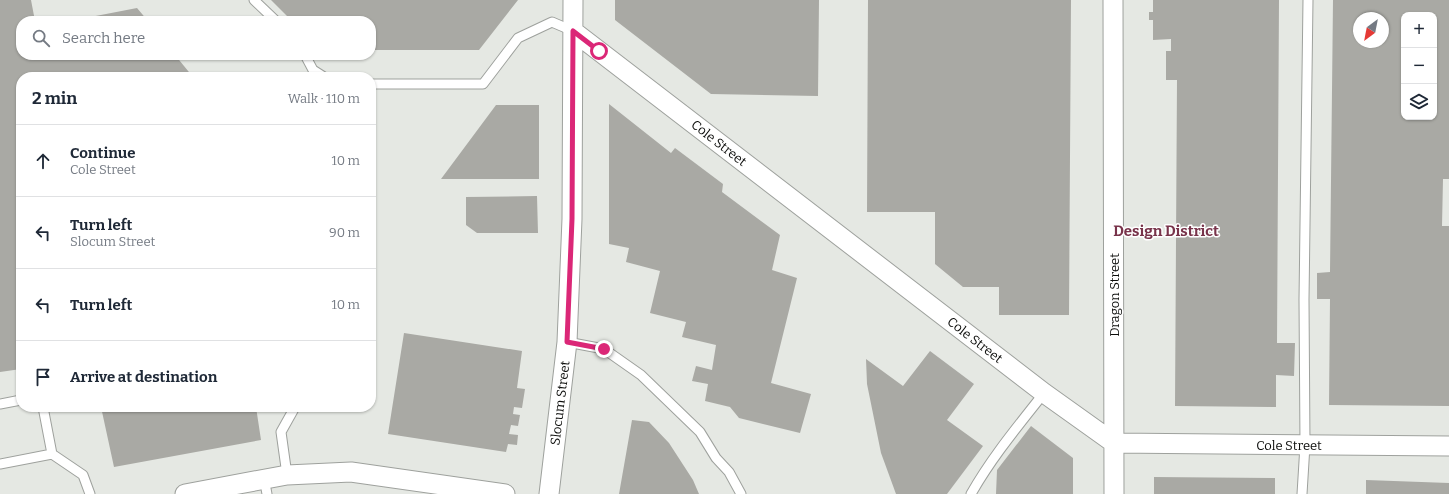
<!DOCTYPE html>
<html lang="en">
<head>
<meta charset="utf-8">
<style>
  :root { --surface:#fff; --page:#f6f6f7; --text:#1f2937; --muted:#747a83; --line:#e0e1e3 }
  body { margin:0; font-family:Bitter,serif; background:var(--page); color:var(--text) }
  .controls { position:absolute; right:12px; top:12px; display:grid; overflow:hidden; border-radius:8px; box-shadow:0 1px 3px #0004 }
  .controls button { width:36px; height:36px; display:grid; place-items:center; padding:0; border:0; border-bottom:1px solid var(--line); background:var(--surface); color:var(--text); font:20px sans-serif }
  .compass { position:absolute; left:1353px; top:12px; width:36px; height:36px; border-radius:50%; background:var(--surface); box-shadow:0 1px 3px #0004; rotate:212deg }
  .stop { position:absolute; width:12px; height:12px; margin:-9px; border:3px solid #db2777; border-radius:50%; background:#fff }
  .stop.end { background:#db2777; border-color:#fff; box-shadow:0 1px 4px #0008 }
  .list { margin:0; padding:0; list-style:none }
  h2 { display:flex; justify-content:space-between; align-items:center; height:52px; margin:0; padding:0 16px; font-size:17px }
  h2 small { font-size:13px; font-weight:400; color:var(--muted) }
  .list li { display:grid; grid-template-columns:26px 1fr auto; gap:12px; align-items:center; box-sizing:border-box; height:72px; padding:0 16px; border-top:1px solid var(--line) }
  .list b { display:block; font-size:15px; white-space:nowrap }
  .list p { margin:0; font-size:13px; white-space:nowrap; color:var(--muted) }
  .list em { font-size:13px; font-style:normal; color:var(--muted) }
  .icon { flex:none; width:22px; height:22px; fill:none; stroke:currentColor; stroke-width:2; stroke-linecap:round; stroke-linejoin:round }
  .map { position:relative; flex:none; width:1449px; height:494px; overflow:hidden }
  .search { position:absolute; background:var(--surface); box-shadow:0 1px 3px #0004; left:16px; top:16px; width:360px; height:44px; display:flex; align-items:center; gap:10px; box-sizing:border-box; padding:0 14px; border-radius:16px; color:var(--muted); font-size:15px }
  .panel { position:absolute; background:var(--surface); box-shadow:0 1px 3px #0004; left:16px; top:72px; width:360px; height:340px; border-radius:16px }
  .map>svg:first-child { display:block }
</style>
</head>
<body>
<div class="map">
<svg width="1449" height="494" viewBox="0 0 1449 494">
  <rect width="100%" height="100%" fill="#e5e8e3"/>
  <path fill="#a9a9a4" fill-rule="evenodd" d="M0,0H31L35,21H21V55H175L193,77H21V369L0,372Z
    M271,0H518L479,50H371V21H292Z
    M615,0H819L818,96L711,94L615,20Z
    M868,0H1071L1069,315H999V287H963L935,264V212H867Z
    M1153,0H1279L1277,343H1295L1294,376L1276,375V407L1175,406L1177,80H1166V51H1171V39L1153,40V20H1149V12H1153Z
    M1333,0H1449V179H1443L1442,226H1449V406L1329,405L1330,299H1317V273L1330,272ZM1404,15H1434V117H1404ZM1359,18H1383V42H1359Z
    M137,8L148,21H75V20Z
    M609,104L671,153L675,148L723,184L722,192L780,235L772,270L797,278L771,383L811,394L800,433L739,418L730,407L705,401L708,384L692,381L696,366L712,370L716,345L682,337L686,322L650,313L660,271L626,262L629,248L609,244Z
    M496,105H539V179H441Z
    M537,196L538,233H477L466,225V197Z
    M404,333L522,351L517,388L525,389L522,408L514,407L513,414L520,415L518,426L511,425L509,434L518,435L517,445L508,444L506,452L388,434Z
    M930,351L974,384L947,420L983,446L947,494H896L881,453L867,384L866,359L903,386Z
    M101,407H256L261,440L114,467Z
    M632,420L649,422L669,443L693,480L699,494H619Z
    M1031,426L1073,458V494H996L997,470Z
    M1154,477L1275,478V494H1154Z
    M1366,480L1449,483V494H1366Z"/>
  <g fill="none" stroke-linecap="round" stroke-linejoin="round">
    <defs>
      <path id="lane" d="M254,0L276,21
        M305,55L313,70L324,77
        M371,84H483L518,38L552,22L573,31
        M567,342L604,349L641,375L700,432L716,458L729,472L741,494
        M0,404L21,400
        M43,407L52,454
        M0,464L52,454L83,475L90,494
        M287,475L281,432L295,407
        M264,478L267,494
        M971,494C992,457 1018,426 1044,393
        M1302,494L1305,445L1304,300L1308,0"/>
      <path id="street" d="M1113,0L1114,494
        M573,31L1044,393L1114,443L1449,446
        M185,494L287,475L351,472L505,494
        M549,494L567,342L572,219L573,0"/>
    </defs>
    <use href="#lane" stroke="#9ea19d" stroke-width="11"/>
    <use href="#street" stroke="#9ea19d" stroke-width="21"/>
    <use href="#lane" stroke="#fff" stroke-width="9"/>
    <use href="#street" stroke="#fff" stroke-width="19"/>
  </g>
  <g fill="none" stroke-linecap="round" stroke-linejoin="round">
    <path stroke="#db2777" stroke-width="5" d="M599,51L573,31L572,219L567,342L604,349"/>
  </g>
  <g text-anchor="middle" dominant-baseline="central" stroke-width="3" stroke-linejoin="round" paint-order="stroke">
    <g font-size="13" fill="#0b0c0a" stroke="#fff">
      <text transform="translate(719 143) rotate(38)">Cole Street</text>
      <text transform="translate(1114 295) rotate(-90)">Dragon Street</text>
      <text transform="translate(975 340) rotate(38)">Cole Street</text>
      <text transform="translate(560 403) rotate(-83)">Slocum Street</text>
      <text x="1289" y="445">Cole Street</text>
    </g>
    <g font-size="15" font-weight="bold" fill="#78334a" stroke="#fff">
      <text x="1166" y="231">Design District</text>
    </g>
  </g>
</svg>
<div class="controls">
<button>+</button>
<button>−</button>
<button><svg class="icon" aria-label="layers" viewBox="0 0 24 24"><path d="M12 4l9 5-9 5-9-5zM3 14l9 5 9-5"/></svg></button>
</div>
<svg class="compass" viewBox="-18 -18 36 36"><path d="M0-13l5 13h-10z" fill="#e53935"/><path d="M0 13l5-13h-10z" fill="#747a83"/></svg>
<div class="stop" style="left:599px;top:51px"></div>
<div class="stop end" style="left:604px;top:349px"></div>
<div class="search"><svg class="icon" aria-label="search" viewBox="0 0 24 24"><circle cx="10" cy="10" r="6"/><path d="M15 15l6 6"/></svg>Search here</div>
<section class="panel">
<h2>2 min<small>Walk · 110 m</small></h2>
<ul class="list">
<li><svg class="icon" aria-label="ahead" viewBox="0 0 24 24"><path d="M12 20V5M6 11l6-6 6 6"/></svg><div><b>Continue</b><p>Cole Street</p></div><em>10 m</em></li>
<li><svg class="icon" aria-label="left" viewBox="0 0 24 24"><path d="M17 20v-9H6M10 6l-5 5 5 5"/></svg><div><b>Turn left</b><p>Slocum Street</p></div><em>90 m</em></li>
<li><svg class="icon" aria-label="left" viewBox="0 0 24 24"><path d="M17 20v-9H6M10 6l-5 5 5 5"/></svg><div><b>Turn left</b></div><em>10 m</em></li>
<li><svg class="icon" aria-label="arrive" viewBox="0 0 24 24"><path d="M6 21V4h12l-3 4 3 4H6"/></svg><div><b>Arrive at destination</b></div></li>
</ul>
</section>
</div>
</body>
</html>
